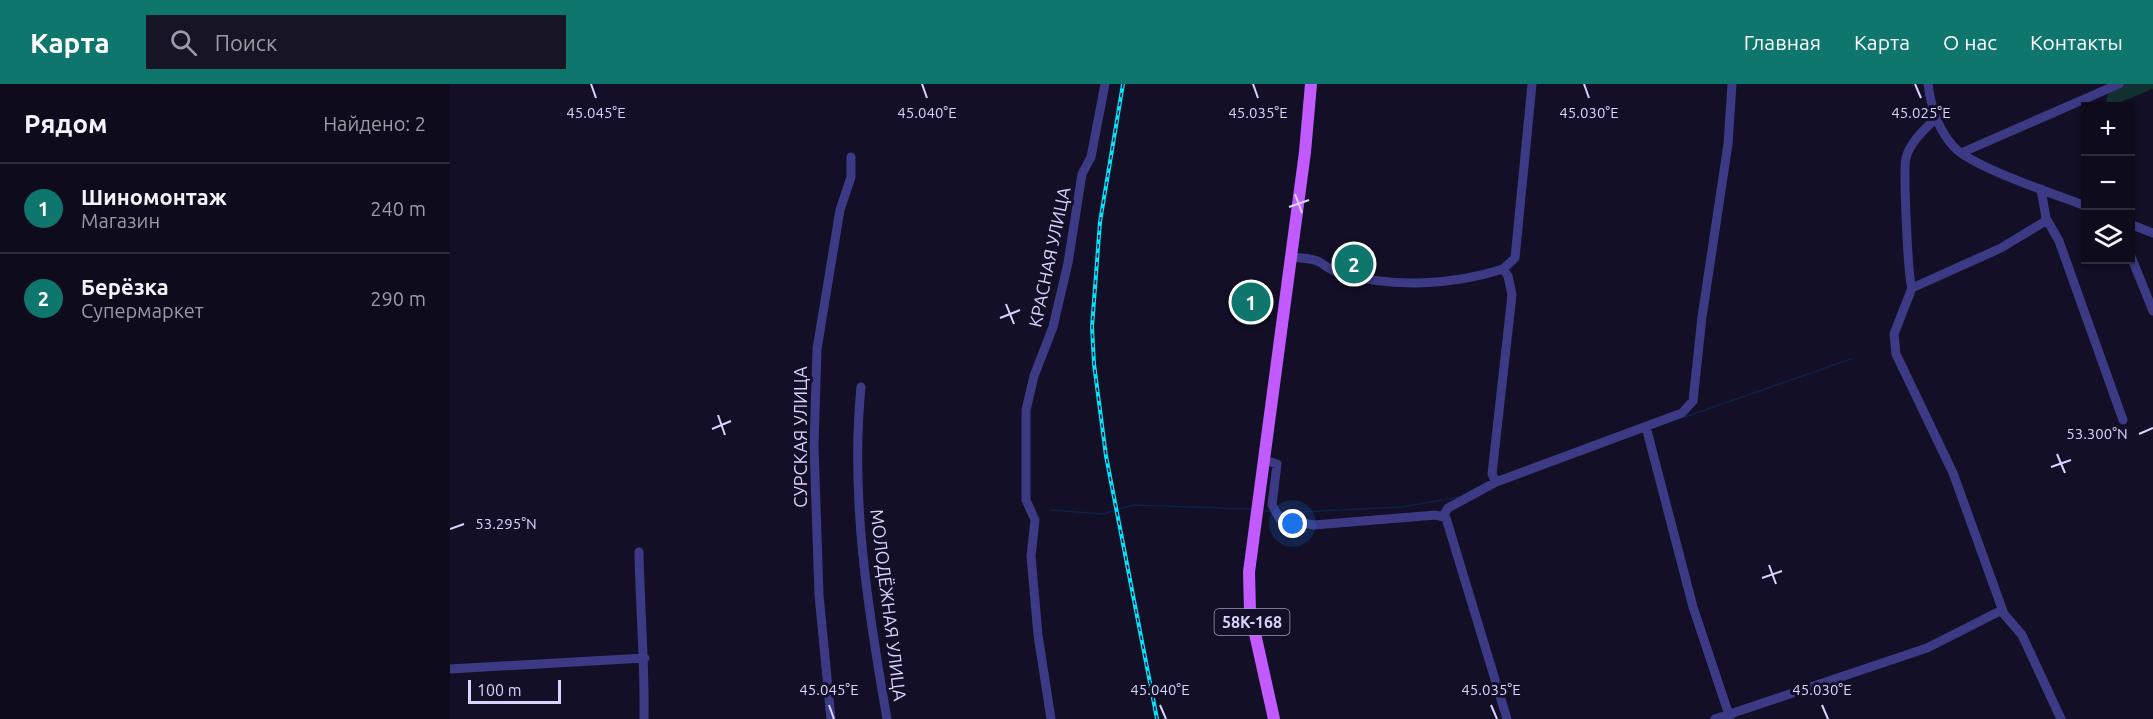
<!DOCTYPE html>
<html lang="ru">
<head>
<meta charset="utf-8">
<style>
  :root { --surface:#0e0b1c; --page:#171425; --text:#f1f3f6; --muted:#9b9ba3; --line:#2e2b3b; --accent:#0f766e }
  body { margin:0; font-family:Ubuntu,sans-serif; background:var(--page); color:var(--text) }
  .controls { position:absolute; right:18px; top:18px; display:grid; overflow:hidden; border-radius:0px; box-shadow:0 2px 4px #0004 }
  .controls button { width:54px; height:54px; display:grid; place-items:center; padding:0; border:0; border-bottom:2px solid var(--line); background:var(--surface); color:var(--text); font:30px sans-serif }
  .scale { position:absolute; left:18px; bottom:15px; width:93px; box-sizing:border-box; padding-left:6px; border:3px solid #d9d4ff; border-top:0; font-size:16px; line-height:21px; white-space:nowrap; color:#d9d4ff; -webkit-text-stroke:4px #130f26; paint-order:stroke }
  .you { position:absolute; left:843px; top:440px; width:21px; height:21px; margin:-15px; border:4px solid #fff; border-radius:50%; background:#1a73e8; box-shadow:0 0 0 9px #1a73e833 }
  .badge { display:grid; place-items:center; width:39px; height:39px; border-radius:50%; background:var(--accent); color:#fff; font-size:20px; font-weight:700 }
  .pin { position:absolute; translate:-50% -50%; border:3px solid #fff; box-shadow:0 2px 6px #0006 }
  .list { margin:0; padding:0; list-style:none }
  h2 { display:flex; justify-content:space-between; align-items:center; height:78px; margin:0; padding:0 24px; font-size:26px }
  h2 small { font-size:20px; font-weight:400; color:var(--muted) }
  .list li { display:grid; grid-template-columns:39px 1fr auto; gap:18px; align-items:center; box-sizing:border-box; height:90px; padding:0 24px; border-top:2px solid var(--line) }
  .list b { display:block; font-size:22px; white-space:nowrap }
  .list p { margin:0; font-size:20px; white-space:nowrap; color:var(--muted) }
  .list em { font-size:20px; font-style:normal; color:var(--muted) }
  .icon { flex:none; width:33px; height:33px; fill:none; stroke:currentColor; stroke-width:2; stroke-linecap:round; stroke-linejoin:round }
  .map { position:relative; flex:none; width:1703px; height:635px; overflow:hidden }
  header { display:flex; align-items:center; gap:36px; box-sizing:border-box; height:84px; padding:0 30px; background:var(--accent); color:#fff }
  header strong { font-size:28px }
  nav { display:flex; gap:33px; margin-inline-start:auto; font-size:21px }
  .search { width:420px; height:54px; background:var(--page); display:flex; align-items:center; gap:15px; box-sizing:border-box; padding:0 21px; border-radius:0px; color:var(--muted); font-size:22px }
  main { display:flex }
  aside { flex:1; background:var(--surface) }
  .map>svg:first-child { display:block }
</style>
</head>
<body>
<header>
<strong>Карта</strong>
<div class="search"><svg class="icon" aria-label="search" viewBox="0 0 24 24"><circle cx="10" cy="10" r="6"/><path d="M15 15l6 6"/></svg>Поиск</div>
<nav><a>Главная</a><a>Карта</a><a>О нас</a><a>Контакты</a></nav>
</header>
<main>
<aside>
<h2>Рядом<small>Найдено: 2</small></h2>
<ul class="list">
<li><span class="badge">1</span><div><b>Шиномонтаж</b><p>Магазин</p></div><em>240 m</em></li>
<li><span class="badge">2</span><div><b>Берёзка</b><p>Супермаркет</p></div><em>290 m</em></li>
</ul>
</aside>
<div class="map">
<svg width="1703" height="635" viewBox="0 0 1703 635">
  <rect width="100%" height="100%" fill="#130f26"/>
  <path fill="#12302f" d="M1673,0H1703V5L1661,22H1655L1659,6Z"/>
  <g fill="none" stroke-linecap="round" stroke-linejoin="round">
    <path stroke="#0c2248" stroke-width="1.5" d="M1235,333L1401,275
      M601,426L653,430L683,421L801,425
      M812,426L822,428
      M830,429L951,423L1010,413"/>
    <path stroke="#3d3a85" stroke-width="9" d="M1478,0C1481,23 1488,46 1504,63C1522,83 1607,111 1636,122
      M1511,69L1669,0
      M1591,105L1596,134L1594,138L1551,164L1462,204L1444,250L1446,270L1503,389L1554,530L1572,551L1611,635
      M1596,134L1609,157L1673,336
      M1680,140L1703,149
      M1680,170L1703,227
      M841,173C849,174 857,174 864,176C873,178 879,187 893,190C945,204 1003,201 1053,185L1058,192L1062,211L1042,390L1046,398
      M1053,185L1065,174L1082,0
      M1462,204C1458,195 1453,84 1456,74C1460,58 1474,46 1486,34
      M411,303C400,414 418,526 437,635
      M1196,343L1243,523L1280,634
      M814,376L827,380L822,421L830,435L864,441L986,431L996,434L1057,635
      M993,432L998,424L1046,398L1232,329L1243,317L1252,233L1278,60L1282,0
      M189,468C190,525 195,578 194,635
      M0,585L195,574
      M381,635L369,511L364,362L367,265L390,126L401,93V73
      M601,635L588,551L581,472L585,436L576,416V326L584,292L603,243L618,179L632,90L641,73L655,0
      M1265,635L1477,564L1552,526"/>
    <path stroke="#c25bff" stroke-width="12" d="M824,635L800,527L799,488L855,68L861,0"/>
    <defs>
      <path id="rail" d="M673,0L650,138L642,243L644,280L656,372L707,635"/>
    </defs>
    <use href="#rail" stroke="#00e5ff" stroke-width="4"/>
    <use href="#rail" stroke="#130f26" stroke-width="1.5" stroke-dasharray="4.5" stroke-linecap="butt"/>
  </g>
  <path fill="none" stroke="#d9d4ff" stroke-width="2" d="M141,0L146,14M472,0L477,14M803,0L808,14M1134,0L1139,14M1465,0L1471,14M845,110L852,129M839,123L859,116M556,220L564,240M550,234L570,226M268,331L275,351M262,345L281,337M1689,350L1703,344M1607,370L1615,389M1601,383L1621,376M0,445L14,440M1319,481L1326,500M1312,494L1332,487M379,621L384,635M710,621L716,635M1041,621L1047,635M1372,621L1378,635"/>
  <g text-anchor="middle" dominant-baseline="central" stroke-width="6" stroke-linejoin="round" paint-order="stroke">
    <rect fill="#130f26" stroke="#9e99be" stroke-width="1.5" x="764.5" y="525" width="75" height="26" rx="4.5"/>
    <g font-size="16" font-weight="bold" fill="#d9d4ff">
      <text x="802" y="538">58К-168</text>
    </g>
    <g font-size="18" fill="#d9d4ff" stroke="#130f26">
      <text transform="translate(599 173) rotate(-78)">КРАСНАЯ УЛИЦА</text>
      <text transform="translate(350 353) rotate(-90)">СУРСКАЯ УЛИЦА</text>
      <text transform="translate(439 521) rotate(83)">МОЛОДЁЖНАЯ УЛИЦА</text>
    </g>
  </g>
  <g font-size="15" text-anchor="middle" fill="#d9d4ff" stroke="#130f26" stroke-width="6" stroke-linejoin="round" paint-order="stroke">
    <text x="146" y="34">45.045°E</text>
    <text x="477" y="34">45.040°E</text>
    <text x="808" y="34">45.035°E</text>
    <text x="1139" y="34">45.030°E</text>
    <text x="1471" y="34">45.025°E</text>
    <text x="1647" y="355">53.300°N</text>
    <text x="56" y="445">53.295°N</text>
    <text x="379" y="611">45.045°E</text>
    <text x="710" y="611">45.040°E</text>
    <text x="1041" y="611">45.035°E</text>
    <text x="1372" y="611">45.030°E</text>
  </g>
</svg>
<div class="controls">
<button>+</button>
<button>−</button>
<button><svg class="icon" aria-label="layers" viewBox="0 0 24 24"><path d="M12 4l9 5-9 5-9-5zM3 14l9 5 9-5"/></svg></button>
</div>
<div class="scale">100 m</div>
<div class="you"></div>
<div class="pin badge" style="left:801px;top:218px">1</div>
<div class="pin badge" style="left:904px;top:180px">2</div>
</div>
</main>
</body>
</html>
